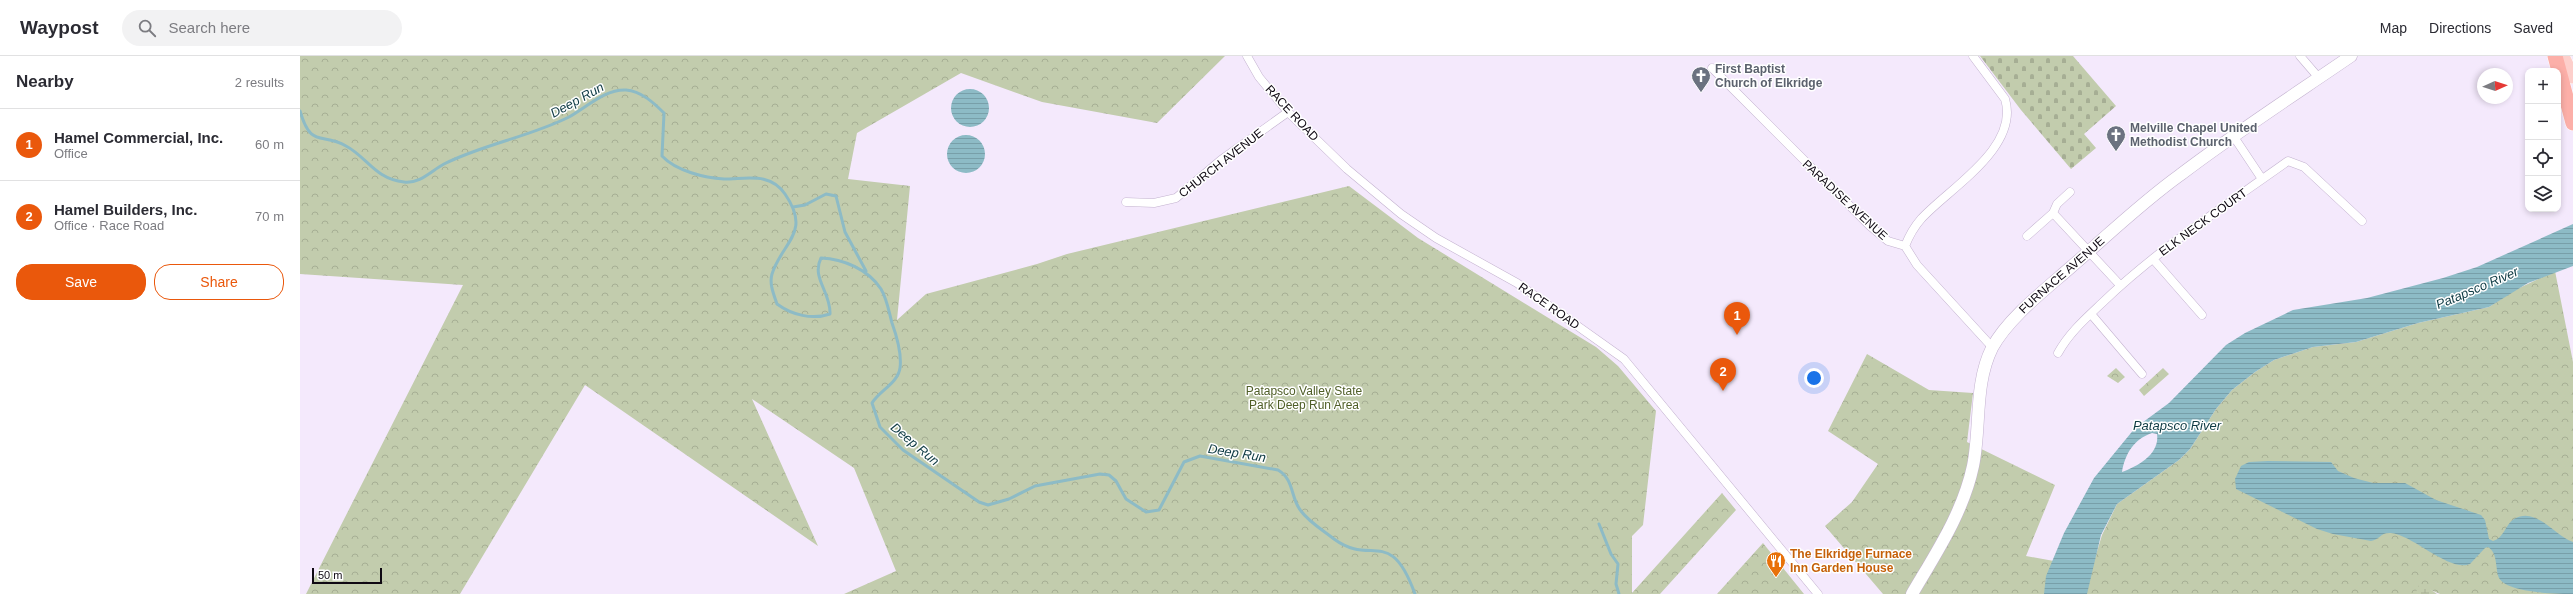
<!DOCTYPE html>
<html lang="en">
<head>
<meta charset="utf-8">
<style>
  :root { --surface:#fff; --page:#f2f2f3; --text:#2b2b33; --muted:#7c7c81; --line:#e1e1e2; --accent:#ea580c }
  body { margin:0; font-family:Arial,sans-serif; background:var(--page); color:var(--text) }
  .controls { position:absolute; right:12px; top:12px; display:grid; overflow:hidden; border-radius:8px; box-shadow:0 2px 6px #0003 }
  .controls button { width:36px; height:36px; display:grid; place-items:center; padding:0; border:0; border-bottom:1px solid var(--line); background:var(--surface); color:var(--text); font:20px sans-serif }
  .compass { position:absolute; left:2177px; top:12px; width:36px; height:36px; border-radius:50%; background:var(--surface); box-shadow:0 2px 6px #0003; rotate:87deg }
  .scale { position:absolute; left:12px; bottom:10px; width:70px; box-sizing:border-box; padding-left:4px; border:2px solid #0f0913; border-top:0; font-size:11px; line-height:14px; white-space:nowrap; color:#0f0913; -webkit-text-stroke:3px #fff; paint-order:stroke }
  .you { position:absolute; left:1514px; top:322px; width:14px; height:14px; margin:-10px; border:3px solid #fff; border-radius:50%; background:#1a73e8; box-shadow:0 0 0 6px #1a73e833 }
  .badge { display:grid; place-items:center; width:26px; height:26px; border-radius:50%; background:var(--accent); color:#fff; font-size:13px; font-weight:700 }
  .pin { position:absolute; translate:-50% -33px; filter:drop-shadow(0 1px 2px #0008) }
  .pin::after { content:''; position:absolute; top:21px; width:14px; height:12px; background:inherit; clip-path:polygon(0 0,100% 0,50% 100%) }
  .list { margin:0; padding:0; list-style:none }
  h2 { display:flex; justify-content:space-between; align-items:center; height:52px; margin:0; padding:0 16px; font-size:17px }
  h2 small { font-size:13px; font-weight:400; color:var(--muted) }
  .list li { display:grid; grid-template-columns:26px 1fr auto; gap:12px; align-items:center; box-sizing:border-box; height:72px; padding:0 16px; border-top:1px solid var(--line) }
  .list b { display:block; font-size:15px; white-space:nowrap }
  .list p { margin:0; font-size:13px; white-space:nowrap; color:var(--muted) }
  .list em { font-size:13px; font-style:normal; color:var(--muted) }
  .actions { display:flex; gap:8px; padding:12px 16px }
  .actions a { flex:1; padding:9px 0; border:1px solid var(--accent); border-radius:16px; text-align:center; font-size:14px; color:var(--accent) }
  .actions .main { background:var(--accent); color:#fff }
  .icon { flex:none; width:22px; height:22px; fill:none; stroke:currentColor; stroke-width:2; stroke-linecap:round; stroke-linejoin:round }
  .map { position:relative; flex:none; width:2273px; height:538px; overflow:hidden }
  header { display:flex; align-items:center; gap:24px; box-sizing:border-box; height:56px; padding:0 20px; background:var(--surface); border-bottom:1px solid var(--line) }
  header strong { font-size:19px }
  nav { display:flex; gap:22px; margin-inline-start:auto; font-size:14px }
  .search { width:280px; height:36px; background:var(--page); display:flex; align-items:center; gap:10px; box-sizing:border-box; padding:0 14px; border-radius:22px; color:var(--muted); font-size:15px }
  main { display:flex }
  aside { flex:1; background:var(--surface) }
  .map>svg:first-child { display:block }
</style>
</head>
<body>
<header>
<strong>Waypost</strong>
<div class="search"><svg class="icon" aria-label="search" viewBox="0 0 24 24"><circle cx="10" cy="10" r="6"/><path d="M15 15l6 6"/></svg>Search here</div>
<nav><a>Map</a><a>Directions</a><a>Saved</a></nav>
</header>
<main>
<aside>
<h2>Nearby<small>2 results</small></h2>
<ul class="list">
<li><span class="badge">1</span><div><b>Hamel Commercial, Inc.</b><p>Office</p></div><em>60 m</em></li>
<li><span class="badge">2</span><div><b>Hamel Builders, Inc.</b><p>Office · Race Road</p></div><em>70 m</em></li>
</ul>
<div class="actions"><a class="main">Save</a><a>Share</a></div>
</aside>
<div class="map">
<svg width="2273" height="538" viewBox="0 0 2273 538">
  <defs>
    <pattern id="wetland-marsh" width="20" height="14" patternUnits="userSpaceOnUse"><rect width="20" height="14" fill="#c2ccad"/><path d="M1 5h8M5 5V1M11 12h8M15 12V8" fill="none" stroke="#a6ae94"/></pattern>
    <pattern id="cemetery-stones" width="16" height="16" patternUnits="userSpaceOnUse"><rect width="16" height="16" fill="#c2ccad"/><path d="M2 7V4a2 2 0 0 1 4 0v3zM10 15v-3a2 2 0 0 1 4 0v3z" fill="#a6ae94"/></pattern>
    <pattern id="park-crowns" width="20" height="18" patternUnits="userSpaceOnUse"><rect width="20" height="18" fill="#c2ccad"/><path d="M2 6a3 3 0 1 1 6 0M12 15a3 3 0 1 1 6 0" fill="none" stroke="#a6ae94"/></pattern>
    <pattern id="water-rules" width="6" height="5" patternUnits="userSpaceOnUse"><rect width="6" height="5" fill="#8dbbc6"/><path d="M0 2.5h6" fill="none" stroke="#789fa9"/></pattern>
  </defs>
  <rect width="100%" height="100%" fill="#f4e9fc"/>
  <path fill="url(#wetland-marsh)" d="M2111,528L2124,529L2137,538H2096Z"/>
  <path fill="url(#cemetery-stones)" d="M1680,0H1773L1816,50L1784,78L1796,92L1771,113L1721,54Z"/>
  <path fill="url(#park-crowns)" d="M0,0H925L857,67L742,46L661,17L557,77L548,123L610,130L597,264L626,238L737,208L767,198L1049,130L1118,182L1296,291L1318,310L1356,355L1343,469L1332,480V537L1422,437L1436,454L1360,538H544L596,515L554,412L452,343L518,490L285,329L160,538H6L163,229L0,218Z
    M2255,215L2273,306V538H2140L2119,529L2115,538H1583L1525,470L1552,446L1578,408L1528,375L1567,298L1629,334L1673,337L1667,386L1755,429L1726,500L1792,512L1802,479L1817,448L1879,404L1890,393L1916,353L1932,334L1955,316L1974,304L2013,291L2056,286L2118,267L2189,251L2213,235Z
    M1816,312L1825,321L1818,327L1807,320Z
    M1863,312L1869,318L1844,340L1839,334Z
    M1463,487L1504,538H1417Z"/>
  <path fill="url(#water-rules)" fill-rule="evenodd" d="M651 52a19 19 0 1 1 38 0a19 19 0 1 1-38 0Z
    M647 98a19 19 0 1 1 38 0a19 19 0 1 1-38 0Z
    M2273,168V210L2228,227L2189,251L2118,267L2056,286L2013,291L1974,304L1955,316L1932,334L1916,353L1890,393L1879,404L1817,448L1801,479L1787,538H1744L1746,520L1764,477L1794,422L1835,372L1869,347L1926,289L1945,277L1993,254L2067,242L2143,222L2177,211ZM1852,377L1857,378C1860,398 1838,410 1822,416C1825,398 1834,383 1852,377Z
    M1968,405L2031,406L2038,415L2054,422L2073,427H2105L2136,444L2181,459L2185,464L2189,483L2193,485C2204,482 2205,469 2214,463C2236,450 2253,479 2273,486V538C2258,538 2207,537 2199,522C2195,512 2198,497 2188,491L2185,492L2170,508C2151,516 2118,484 2096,478C2080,474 2081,484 2071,485L2033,478L2017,473L1936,433L1935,423L1941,410L1949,406Z"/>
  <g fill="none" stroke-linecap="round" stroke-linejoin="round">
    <path stroke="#8dbbc6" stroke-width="3" d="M0,55C11,93 21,76 46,90C67,101 75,123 104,126C120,128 131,115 144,108C184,88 229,81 269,61C287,51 305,33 326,34C341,35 354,47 364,57L362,100C376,115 405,122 424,123C447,123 470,116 485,138C512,177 482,186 472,218C469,228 474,239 477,248C492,259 512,264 530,258C531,236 511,222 521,202C543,203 568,213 581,233C587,243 589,256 592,267C597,281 602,297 600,312C598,327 579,335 572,347L580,371L603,394L679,446L688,449L709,443L735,430L800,418L809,419L816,425L826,443L846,456L859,454L884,406L900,400L978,414C995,424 990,442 1001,455C1009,466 1024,475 1034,483C1072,511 1090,469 1115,538
      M493,151L505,149L526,138L536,140L545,176L566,215
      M1299,468L1311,498L1318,508L1316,528L1319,538"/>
    <defs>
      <path id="street" d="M947,0L959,21L988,56L1047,113L1101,158L1136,182L1217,227L1324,303L1518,538
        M2000,0L2019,22
        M1412,12L1570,170L1588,185L1605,190L1617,209L1693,292
        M1934,81L1962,123
        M826,146L854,147L876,142L921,104L988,56
        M1753,157L1820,229
        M1727,180L1753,157L1757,148L1770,136
        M1605,190C1609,180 1614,171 1621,163C1648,133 1720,92 1705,43L1673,0
        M1853,203L1902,259
        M1791,258L1842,318
        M1758,297C1769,277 1785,263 1802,247C1858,193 1925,150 1988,105L2004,111L2062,165"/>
      <g id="secondary">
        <path id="s1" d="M1612,538C1636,497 1663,457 1673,410C1681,371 1674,328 1692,292C1708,262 1746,233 1771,211C1807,180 1841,147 1880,119C1935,77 1994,39 2051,0"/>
      </g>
      <path id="primary" d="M2263,0L2273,21"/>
      <path id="highway" d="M2255,0L2273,67"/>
    </defs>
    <use href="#street" stroke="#c3b2cf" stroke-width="9"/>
    <use href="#secondary" stroke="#c3b2cf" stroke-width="13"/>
    <use href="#primary" stroke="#fff" stroke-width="14"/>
    <use href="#highway" stroke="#fff" stroke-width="16"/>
    <use href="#street" stroke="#fff" stroke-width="8"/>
    <use href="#secondary" stroke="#fff" stroke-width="12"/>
    <use href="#primary" stroke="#fdcfcb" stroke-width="13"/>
    <use href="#highway" stroke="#fcafa8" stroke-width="15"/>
  </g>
  <defs>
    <symbol id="church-pin" viewBox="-11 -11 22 30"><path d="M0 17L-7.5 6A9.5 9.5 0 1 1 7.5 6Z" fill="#6b7280" stroke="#fff"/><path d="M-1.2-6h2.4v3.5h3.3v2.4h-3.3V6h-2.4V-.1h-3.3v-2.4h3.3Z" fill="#fff"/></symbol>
    <symbol id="restaurant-pin" viewBox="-11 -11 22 30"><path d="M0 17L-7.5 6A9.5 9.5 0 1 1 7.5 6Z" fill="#e8710a" stroke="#fff"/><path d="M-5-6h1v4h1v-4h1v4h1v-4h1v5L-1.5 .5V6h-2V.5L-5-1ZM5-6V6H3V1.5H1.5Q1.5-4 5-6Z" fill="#fff"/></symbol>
  </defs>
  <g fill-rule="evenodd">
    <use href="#church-pin" x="1390" y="9" width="22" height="30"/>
    <use href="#church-pin" x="1805" y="68" width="22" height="30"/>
    <use href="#restaurant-pin" x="1465" y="494" width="22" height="30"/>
  </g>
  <g text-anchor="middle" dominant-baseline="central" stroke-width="3" stroke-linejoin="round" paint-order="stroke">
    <g font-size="12" font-weight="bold" fill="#5b616d" stroke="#fff" text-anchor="start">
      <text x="1415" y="13">First Baptist<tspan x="1415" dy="14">Church of Elkridge</tspan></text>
      <text x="1830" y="72">Melville Chapel United<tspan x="1830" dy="14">Methodist Church</tspan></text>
    </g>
    <g font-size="12" fill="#0f0913" stroke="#fff">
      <text transform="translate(992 57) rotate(47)">RACE ROAD</text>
      <text transform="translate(921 107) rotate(-38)">CHURCH AVENUE</text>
      <text transform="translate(1545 144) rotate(43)">PARADISE AVENUE</text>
      <text transform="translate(1903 166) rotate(-36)">ELK NECK COURT</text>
      <text stroke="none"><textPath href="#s1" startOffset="364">FURNACE AVENUE</textPath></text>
      <text transform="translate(1249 250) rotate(35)">RACE ROAD</text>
    </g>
    <g font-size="12" fill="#4f5e27" stroke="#fff">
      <text x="1004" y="335">Patapsco Valley State<tspan x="1004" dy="14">Park Deep Run Area</tspan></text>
    </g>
    <g font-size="12" font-weight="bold" fill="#c56008" stroke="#fff" text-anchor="start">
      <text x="1490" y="498">The Elkridge Furnace<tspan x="1490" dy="14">Inn Garden House</tspan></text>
    </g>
    <g font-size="13" font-style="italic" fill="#0f3b44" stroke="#fff">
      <text transform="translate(277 44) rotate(-29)">Deep Run</text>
      <text transform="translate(2177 232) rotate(-23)">Patapsco River</text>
      <text x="1877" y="369">Patapsco River</text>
      <text transform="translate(615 388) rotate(40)">Deep Run</text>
      <text transform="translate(937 397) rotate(9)">Deep Run</text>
    </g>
  </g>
</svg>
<div class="controls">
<button>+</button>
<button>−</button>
<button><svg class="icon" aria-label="locate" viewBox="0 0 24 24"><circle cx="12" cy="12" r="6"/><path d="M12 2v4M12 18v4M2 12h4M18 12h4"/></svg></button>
<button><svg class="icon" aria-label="layers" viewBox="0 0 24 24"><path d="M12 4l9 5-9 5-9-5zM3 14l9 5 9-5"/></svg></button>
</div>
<svg class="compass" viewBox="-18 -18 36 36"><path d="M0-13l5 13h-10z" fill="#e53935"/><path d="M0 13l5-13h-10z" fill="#7c7c81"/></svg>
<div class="scale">50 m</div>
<div class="you"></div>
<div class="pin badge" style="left:1437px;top:279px">1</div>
<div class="pin badge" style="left:1423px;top:335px">2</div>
</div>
</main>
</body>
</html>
